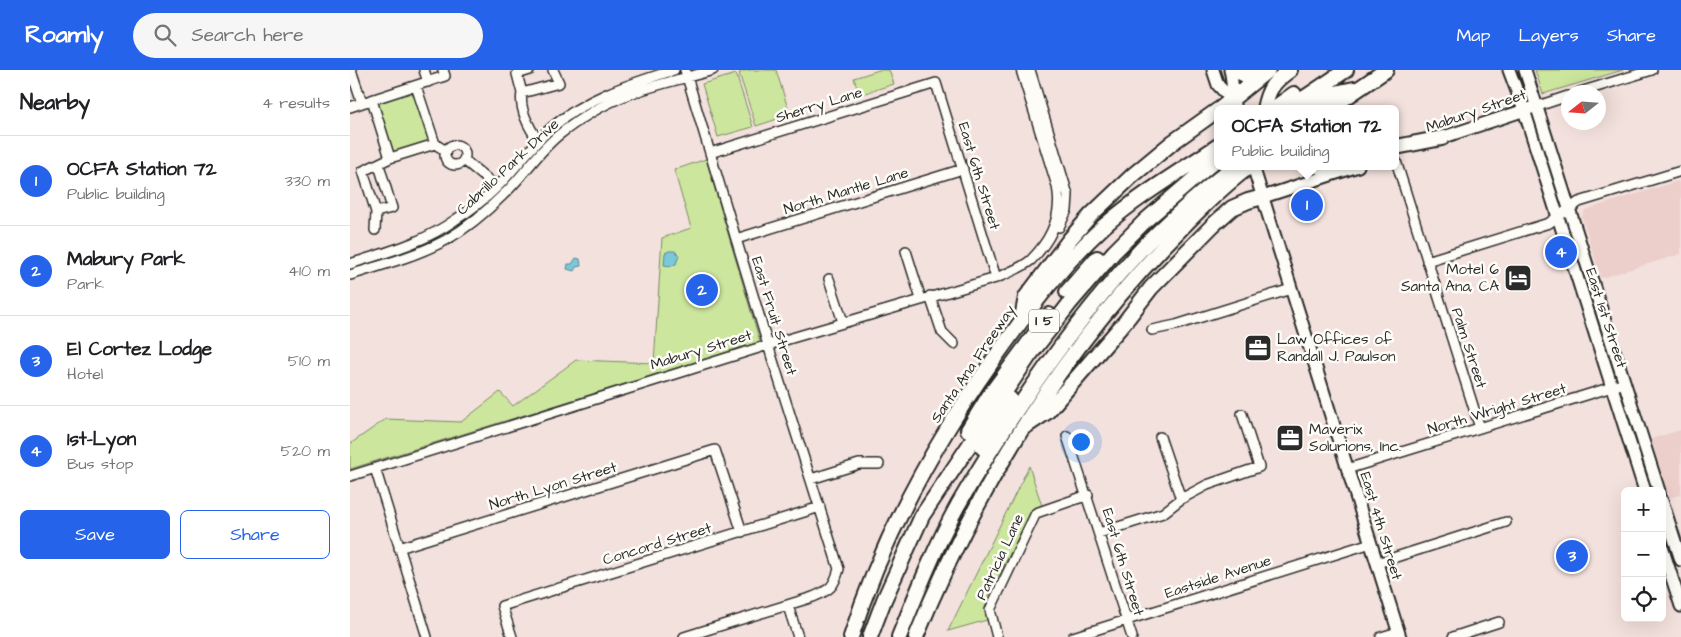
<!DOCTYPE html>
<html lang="en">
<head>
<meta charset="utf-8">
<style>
  :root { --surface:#fff; --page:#f6f6f6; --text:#202124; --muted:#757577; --line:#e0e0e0; --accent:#2563eb }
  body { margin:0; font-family:"Architects Daughter",sans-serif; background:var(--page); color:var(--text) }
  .controls { position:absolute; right:15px; bottom:15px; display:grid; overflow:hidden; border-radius:8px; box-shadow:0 5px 20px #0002 }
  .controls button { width:45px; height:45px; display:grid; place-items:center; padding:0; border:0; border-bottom:1px solid var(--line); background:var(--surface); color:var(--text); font:25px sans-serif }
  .compass { position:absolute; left:1211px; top:15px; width:45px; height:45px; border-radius:50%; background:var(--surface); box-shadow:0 5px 20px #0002; rotate:253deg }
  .you { position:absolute; left:730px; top:371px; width:18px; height:18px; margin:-12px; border:4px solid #fff; border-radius:50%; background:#1a73e8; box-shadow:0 0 0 8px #1a73e833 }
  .badge { display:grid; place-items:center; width:32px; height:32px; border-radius:50%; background:var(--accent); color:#fff; font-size:16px; font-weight:700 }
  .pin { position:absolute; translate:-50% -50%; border:2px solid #fff; box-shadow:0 1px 5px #0006 }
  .popup { position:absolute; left:864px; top:35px; width:185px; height:65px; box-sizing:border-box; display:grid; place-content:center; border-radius:8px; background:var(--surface); filter:drop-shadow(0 1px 4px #0005); font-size:16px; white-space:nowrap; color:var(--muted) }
  .popup b { font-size:19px; color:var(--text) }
  .popup::after { content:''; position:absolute; left:50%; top:100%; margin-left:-10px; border:10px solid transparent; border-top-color:var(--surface) }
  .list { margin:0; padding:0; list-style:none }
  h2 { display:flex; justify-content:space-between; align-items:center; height:65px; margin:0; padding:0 20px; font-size:21px }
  h2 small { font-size:16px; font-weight:400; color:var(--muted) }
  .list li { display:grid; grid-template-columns:32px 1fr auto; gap:15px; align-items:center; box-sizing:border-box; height:90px; padding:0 20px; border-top:1px solid var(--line) }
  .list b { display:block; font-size:19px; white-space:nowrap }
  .list p { margin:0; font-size:16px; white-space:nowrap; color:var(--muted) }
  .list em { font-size:16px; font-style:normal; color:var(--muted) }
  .actions { display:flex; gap:10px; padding:15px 20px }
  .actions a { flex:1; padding:11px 0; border:1px solid var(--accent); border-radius:8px; text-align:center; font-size:18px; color:var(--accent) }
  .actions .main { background:var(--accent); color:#fff }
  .icon { flex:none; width:28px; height:28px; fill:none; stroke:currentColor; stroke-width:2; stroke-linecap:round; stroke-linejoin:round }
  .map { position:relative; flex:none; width:1331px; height:567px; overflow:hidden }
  header { display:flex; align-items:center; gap:30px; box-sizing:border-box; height:70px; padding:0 25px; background:var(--accent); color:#fff }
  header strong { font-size:24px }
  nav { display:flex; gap:28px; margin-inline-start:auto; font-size:18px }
  .search { width:350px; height:45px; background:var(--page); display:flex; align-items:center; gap:12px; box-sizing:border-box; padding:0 18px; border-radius:28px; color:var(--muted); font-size:19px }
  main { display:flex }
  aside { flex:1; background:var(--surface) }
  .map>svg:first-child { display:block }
</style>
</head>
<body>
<header>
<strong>Roamly</strong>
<div class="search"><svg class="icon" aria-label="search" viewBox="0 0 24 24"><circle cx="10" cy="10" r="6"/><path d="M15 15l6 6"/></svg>Search here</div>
<nav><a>Map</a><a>Layers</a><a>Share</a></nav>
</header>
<main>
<aside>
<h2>Nearby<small>4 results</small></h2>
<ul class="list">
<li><span class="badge">1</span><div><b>OCFA Station 72</b><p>Public building</p></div><em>330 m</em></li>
<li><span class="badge">2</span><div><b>Mabury Park</b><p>Park</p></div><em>410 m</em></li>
<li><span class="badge">3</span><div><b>El Cortez Lodge</b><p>Hotel</p></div><em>510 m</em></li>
<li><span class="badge">4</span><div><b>1st-Lyon</b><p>Bus stop</p></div><em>520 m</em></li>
</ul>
<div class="actions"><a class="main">Save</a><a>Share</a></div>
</aside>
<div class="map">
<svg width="1331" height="567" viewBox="0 0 1331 567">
  <rect width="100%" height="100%" fill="#f3e1dd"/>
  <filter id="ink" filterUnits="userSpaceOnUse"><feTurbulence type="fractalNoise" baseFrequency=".02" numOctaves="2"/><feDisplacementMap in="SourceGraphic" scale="10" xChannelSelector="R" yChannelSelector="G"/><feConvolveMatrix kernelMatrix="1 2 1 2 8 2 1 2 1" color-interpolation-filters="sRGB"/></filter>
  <g filter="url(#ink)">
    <path fill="#ecceca" d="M1328,111L1331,122V184L1251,208L1232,147L1235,140Z
      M1331,360V424L1319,428L1301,369Z"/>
    <path fill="#cce69d" stroke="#7c8864" d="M397,0H426L440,45L406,56L389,3Z
      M529,0H539L544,14L509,25L504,8Z
      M1185,0H1273L1193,24Z
      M386,4L403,57L368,67L352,14Z
      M65,18L82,71L42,83L24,31Z
      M356,89L410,272L0,399V374L36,349L111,352L150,322L163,336L226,290L304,293L312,168L341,158L324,100Z
      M679,396L692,436L682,439L638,528L636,537L637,550L598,561Z"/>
    <path fill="#7ac8d9" stroke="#5a8993" d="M319,181H325L329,185L326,194L321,196L314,195L315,183Z
      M226,188L230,189L231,196L226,197L224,201L217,199L218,194H222Z"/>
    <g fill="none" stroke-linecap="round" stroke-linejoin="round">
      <defs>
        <path id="minor" d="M74,0L78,12
          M180,0L167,4L172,23L209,13L203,0
          M680,0L718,125L717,140L709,157
          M66,16L85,74L96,81
          M1230,22L1302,0
          M172,23C169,39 179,58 188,70
          M22,30L40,88
          M12,33L95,6L93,0
          M1188,36L1218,26
          M0,37L12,33L1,0
          M95 85a10 10 0 1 1 20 0a10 10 0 1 1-20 0Z
          M360,83L586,13L646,208
          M114,90L147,117
          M1046,91L1130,358
          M26,142L42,138L29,95
          M25,160L26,142L13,101L40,88L85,74
          M386,169L613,99
          M556,181L571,229
          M1077,191L1199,153L1229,132L1331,101
          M0,194C37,182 73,173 105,150C119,141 135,129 147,117C166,98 181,76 201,58C237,27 280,14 324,0
          M0,205C33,195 66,186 96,170C117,158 136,142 153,125C173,107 188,81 210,64C227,51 252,35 272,27C301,15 333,9 363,0
          M479,209L493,252
          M580,226L592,262L604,274
          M802,260L826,255L941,219
          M717,366L782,567
          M810,367L831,429
          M25,398L77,567
          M997,399L1275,313
          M0,406L418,275L646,208C658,203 672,198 681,190C702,169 713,145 707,116L671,0
          M461,409L509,394H529
          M749,463L813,443L831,429L857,415L909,397L892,344
          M49,478L365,380L392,462
          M1027,493L1156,452
          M438,536L448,567
          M162,567L152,536L470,437
          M334,567L463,527C480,520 484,517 489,499L418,275L335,0
          M647,567L640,540L686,443L738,425
          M723,567L1021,473
          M1031,567L1048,562
          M1103,567L1149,552"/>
        <path id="major" d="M863,0L868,15L882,30
          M880,0C884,13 881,26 885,39
          M1159,0L1174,40L1295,421
          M1175,0L1309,421
          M1085,70L1181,38
          M903,96L1050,567
          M913,127L1008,96
          M1312,431L1331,490
          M1312,477L1331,536"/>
        <path id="highway" d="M884,0L895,5L914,1
          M870,39L918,0
          M914,39C918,19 923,12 940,0
          M923,39L944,24
          M938,39L996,0
          M962,39L985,23L1004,19
          M979,39L1036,0
          M1046,77L1092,68
          M966,96H977
          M717,222L747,188
          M672,248L676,227L720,169L741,145L782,106L823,72L868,40
          M676,356L697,342L774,253L801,218L863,155L882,138L898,131L913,127
          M618,360L639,326L699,245
          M633,378L660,329
          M501,567C535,459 592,359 659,268C688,228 718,189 754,156C788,126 831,101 868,76
          M520,567L534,530L572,446L679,286L720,233L764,182L796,150L868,88
          M549,567C566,525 586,475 608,435C659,347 716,261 786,185C815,153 850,124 884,96
          M566,567C624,423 707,289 814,176C840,149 870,118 900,96"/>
      </defs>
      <use href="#minor" stroke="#2b2b2b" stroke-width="12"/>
      <use href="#major" stroke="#2b2b2b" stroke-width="15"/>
      <use href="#highway" stroke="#2b2b2b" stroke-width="18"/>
      <use href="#minor" stroke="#fdfcf7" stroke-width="9"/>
      <use href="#major" stroke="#fdfcf7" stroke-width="11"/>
      <use href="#highway" stroke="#fdfcf7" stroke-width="14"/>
    </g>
  </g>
  <defs>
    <symbol id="hotel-square" viewBox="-11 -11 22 22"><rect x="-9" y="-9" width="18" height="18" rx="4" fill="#2b2b2b" stroke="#fdfcf7"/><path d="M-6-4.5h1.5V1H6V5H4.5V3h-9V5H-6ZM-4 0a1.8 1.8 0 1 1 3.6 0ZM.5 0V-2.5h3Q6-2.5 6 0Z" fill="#fff"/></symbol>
    <symbol id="office-square" viewBox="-11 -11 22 22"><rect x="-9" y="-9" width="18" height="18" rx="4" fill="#2b2b2b" stroke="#fdfcf7"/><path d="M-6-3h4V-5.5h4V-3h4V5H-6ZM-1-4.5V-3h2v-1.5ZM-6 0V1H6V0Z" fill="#fff"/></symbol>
  </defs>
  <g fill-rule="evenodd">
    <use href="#hotel-square" x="1152" y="192" width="32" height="32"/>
    <use href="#office-square" x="892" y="262" width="32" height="32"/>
    <use href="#office-square" x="924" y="352" width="32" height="32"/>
  </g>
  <g text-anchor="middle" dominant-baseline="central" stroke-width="5" stroke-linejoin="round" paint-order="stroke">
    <rect fill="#fdfcf7" stroke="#6a6a68" stroke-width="1" x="679" y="239.5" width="30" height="23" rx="4"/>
    <g font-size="14" font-weight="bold" fill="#2b2b2b">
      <text x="694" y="251">I 5</text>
    </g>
    <g font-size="15" fill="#2b2b2b" stroke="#fdfcf7">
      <text transform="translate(469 35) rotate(-17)">Sherry Lane</text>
      <text transform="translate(1126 41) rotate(-19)">Mabury Street</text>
      <text transform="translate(158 97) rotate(-43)">Cabrillo Park Drive</text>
      <text transform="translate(629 106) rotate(73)">East 6th Street</text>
      <text transform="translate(496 121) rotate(-17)">North Mantle Lane</text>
      <text transform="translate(424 246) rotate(73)">East Fruit Street</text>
      <text transform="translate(1256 248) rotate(72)">East 1st Street</text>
      <text transform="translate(1119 278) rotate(72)">Palm Street</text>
      <text transform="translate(351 280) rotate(-17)">Mabury Street</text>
      <text transform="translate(623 294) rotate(-56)">Santa Ana Freeway</text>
      <text transform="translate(1147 339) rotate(-17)">North Wright Street</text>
      <text transform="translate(203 416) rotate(-17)">North Lyon Street</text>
      <text transform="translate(1031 456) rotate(73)">East 4th Street</text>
      <text transform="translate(307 474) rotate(-17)">Concord Street</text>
      <text transform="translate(650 487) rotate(-65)">Patricia Lane</text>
      <text transform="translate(773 492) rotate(73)">East 6th Street</text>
      <text transform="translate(868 507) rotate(-18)">Eastside Avenue</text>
    </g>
    <g font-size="15" fill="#2b2b2b" stroke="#fdfcf7" text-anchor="start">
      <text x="1149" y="199" text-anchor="end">Motel 6<tspan x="1149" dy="17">Santa Ana, CA</tspan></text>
      <text x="927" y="269">Law Offices of<tspan x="927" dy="17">Randall J. Paulson</tspan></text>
      <text x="959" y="359">Maverix<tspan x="959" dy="17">Solurions, Inc.</tspan></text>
    </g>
  </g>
</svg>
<div class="controls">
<button>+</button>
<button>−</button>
<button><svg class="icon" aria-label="locate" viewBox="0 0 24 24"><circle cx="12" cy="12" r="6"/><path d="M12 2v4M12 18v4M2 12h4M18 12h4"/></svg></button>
</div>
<svg class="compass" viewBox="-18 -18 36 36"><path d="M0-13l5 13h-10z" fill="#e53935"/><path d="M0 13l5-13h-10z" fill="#757577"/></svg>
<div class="you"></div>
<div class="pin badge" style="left:957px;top:135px">1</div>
<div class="popup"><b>OCFA Station 72</b>Public building</div>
<div class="pin badge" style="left:352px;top:220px">2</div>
<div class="pin badge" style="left:1222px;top:486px">3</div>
<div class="pin badge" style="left:1211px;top:182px">4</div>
</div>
</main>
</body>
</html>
